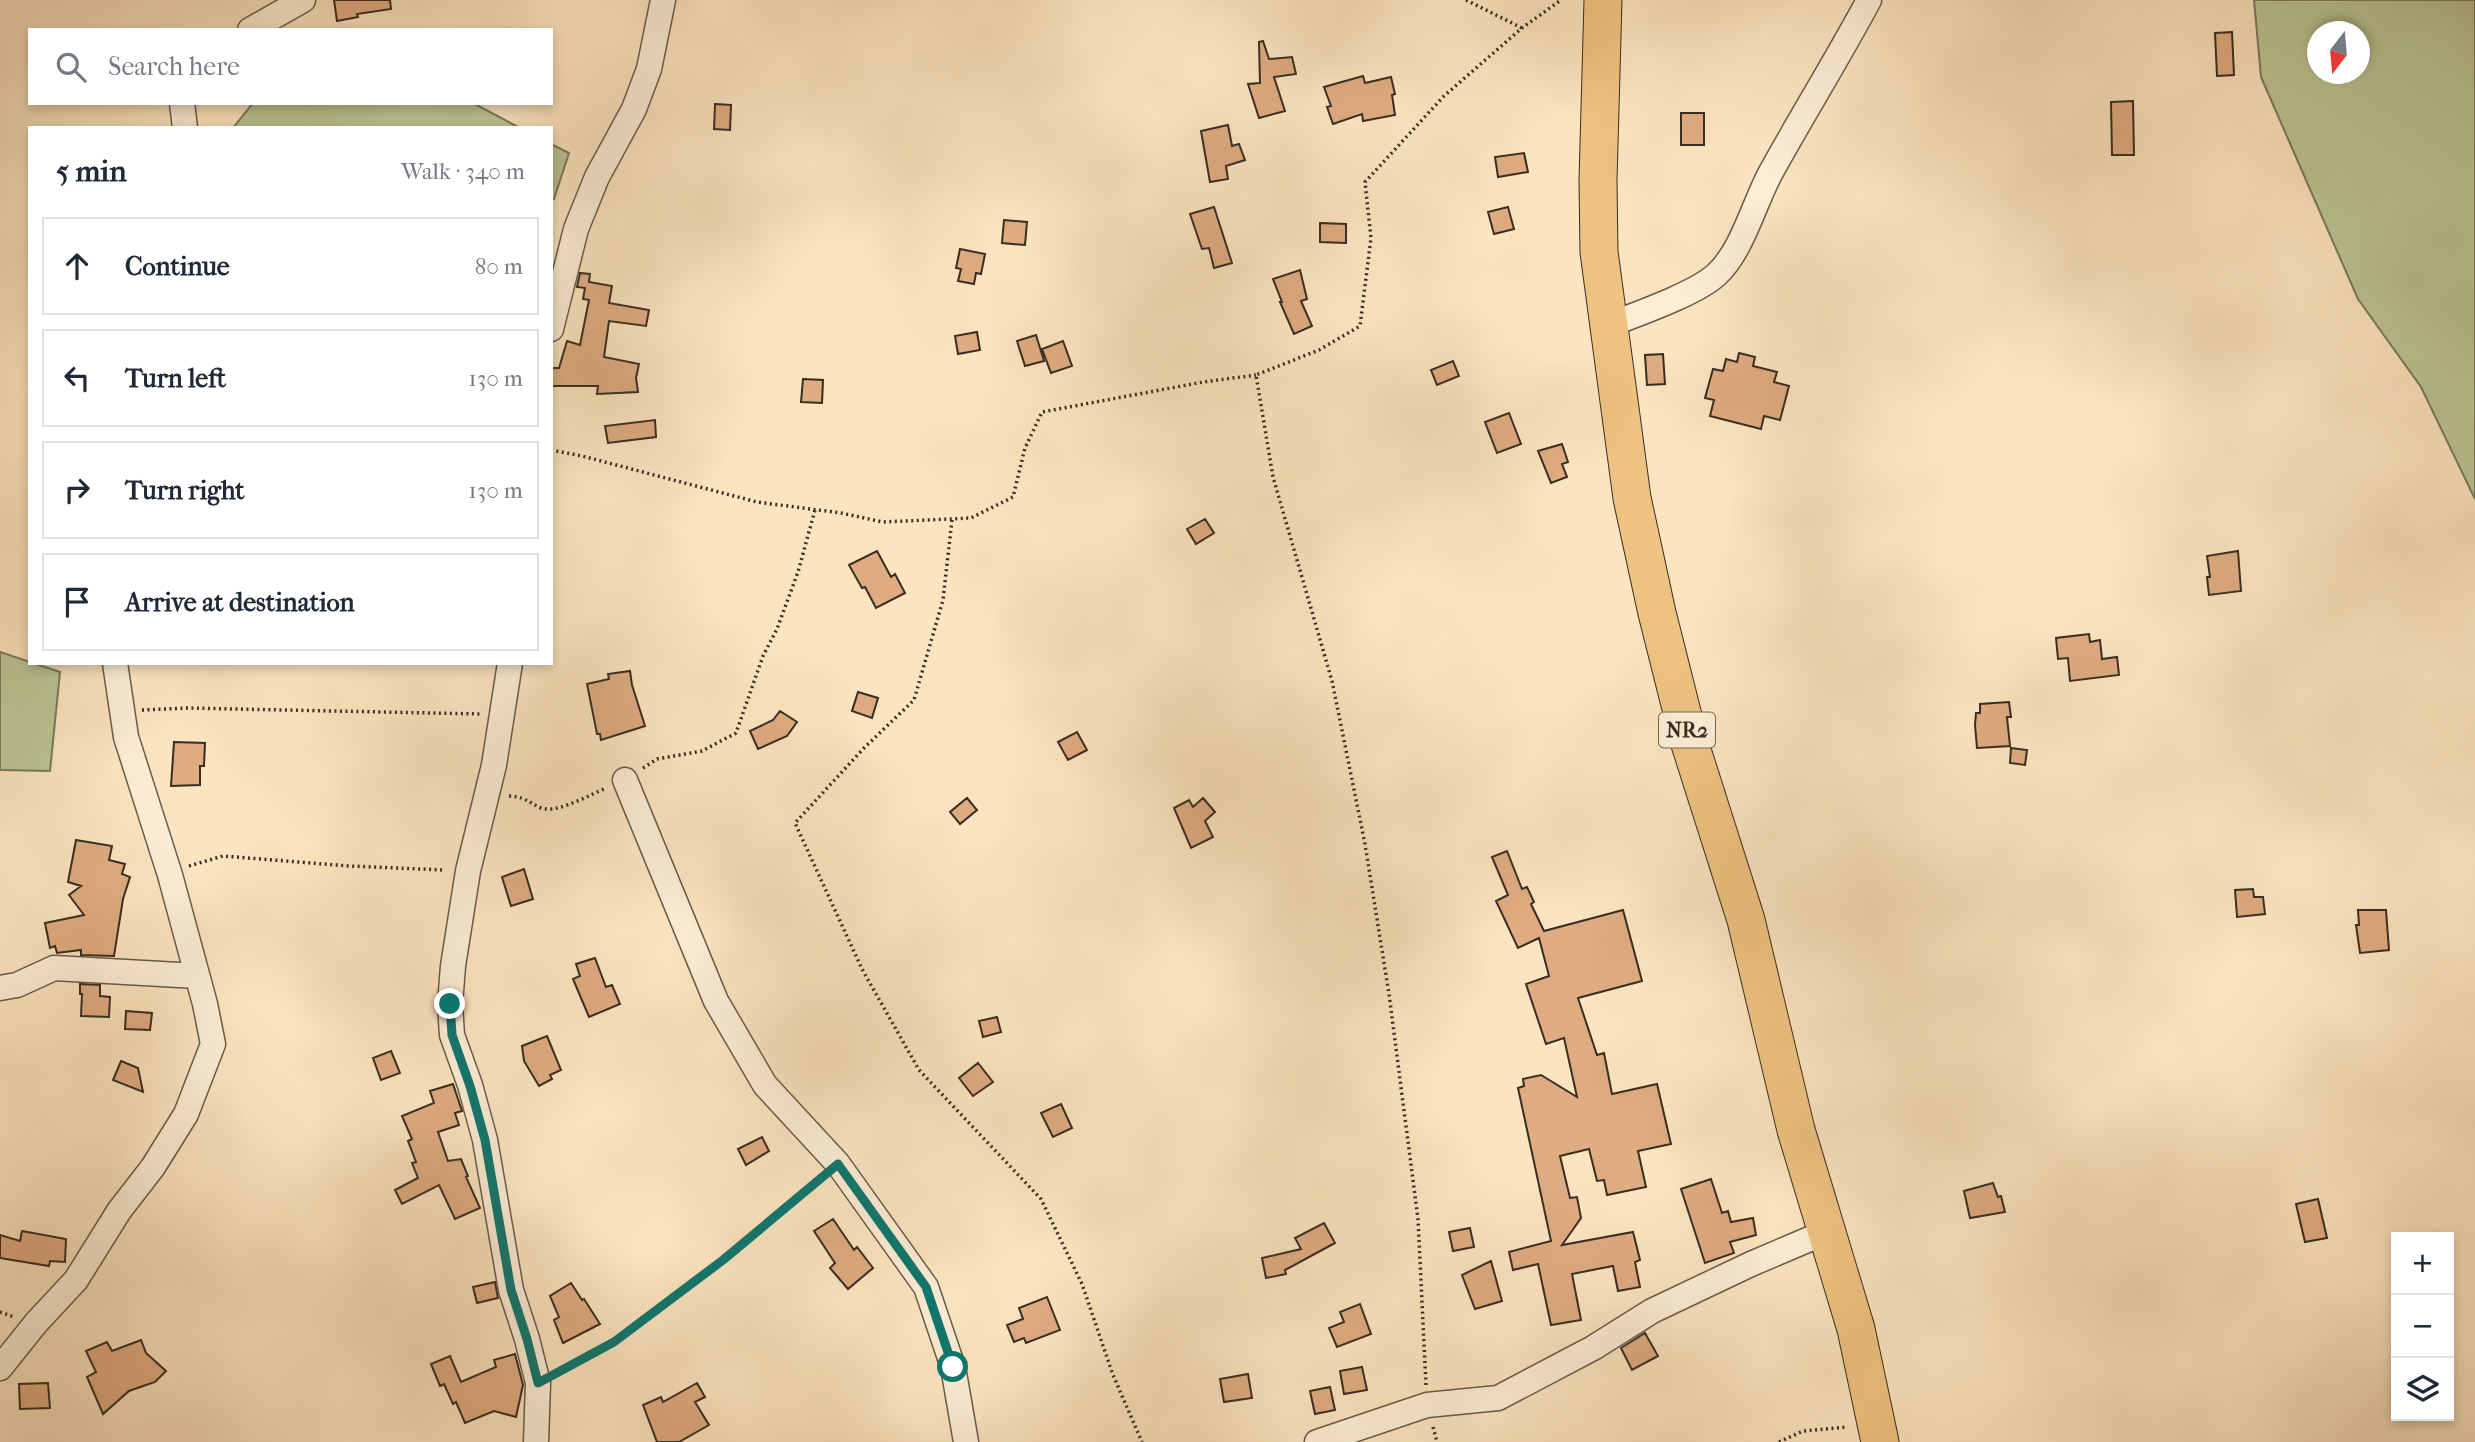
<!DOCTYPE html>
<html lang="en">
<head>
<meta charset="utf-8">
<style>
  :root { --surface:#fff; --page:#f2f2f3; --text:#1f2937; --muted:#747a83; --line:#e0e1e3 }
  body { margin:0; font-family:"IM FELL French Canon",serif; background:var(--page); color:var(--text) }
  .controls { position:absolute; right:21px; bottom:21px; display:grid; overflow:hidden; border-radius:0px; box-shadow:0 4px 10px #0003 }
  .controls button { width:63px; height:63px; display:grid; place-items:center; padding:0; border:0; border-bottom:2px solid var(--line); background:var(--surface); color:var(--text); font:35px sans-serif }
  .compass { position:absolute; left:2307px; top:21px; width:63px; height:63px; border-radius:50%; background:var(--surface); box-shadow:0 4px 10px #0003; rotate:196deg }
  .stop { position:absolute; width:21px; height:21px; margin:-16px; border:5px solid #0f766e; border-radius:50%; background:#fff }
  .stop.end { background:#0f766e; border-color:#fff; box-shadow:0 2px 7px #0008 }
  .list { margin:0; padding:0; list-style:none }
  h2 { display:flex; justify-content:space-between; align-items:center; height:91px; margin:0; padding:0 28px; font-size:30px }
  h2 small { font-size:23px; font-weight:400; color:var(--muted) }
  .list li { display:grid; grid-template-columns:46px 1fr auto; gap:21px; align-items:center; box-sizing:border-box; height:98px; margin:0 14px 14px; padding:0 14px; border:2px solid var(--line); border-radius:0px }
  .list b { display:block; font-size:26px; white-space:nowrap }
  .list em { font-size:23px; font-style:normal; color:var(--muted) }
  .icon { flex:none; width:38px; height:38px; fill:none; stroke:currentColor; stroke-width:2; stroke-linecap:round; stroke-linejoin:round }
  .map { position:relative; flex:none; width:2475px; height:1442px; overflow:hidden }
  .search { position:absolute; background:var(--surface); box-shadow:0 4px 10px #0003; left:28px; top:28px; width:525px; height:77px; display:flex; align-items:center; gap:18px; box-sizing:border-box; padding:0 24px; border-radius:0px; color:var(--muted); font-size:26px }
  .panel { position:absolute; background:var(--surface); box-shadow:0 4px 10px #0003; left:28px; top:126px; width:525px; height:539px; border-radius:0px }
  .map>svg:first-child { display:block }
</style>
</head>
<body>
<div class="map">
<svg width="2475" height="1442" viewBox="0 0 2475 1442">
  <rect width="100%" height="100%" fill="#fbe4bf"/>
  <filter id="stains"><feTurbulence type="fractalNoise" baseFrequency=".00286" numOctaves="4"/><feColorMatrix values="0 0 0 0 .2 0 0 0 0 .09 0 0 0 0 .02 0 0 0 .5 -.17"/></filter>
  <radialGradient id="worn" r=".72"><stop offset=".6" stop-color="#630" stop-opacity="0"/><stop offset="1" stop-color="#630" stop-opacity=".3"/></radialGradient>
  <path fill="#bbc595" stroke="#7a795c" stroke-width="2" fill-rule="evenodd" d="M2254,0H2475V499L2421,387L2358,299L2261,77ZM2318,32H2360V74H2318Z
    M253,103H473L520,128H233Z
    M551,144L569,153L554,199L551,200Z
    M0,652L60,672L50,771L0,770Z"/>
  <path fill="#dfab81" stroke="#382d23" stroke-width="2" d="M334,0H390L391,9L357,14L358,17L337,21Z
    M2232,32L2234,75L2217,76L2215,33Z
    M1263,41L1269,59L1292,57L1296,74L1274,77L1285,111L1259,118L1248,84L1260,83L1259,42Z
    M1363,76L1365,83L1391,77L1395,94L1392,95L1395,115L1363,121L1362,114L1333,124L1327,107L1331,106L1324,87Z
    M2133,101L2134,155H2112L2111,102Z
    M715,104L731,105L730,130L714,129Z
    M1681,113H1704V145H1681Z
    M1228,125L1232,146L1239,144L1245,160L1226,166L1228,179L1210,182L1201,131Z
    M1524,153L1528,172L1498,177L1495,157Z
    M1214,207L1232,263L1214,268L1209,248L1202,249L1190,214Z
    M1508,207L1514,229L1494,234L1488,212Z
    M1004,220L1027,222L1025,245L1002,243Z
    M1320,223L1346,224V243L1320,242Z
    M960,249L985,254L981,274L976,273L974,284L958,281L961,269L956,268Z
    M1300,270L1307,299L1301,301L1312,326L1294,334L1280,302H1282L1273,279Z
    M580,273L590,274L589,282L612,286L609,303L649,310L646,326L609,321L604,357L639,364L636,378L638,392L597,394L598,386H551V368H559L567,341L580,345L589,300L583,299L585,288L577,287Z
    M977,332L980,350L958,354L955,336Z
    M1036,335L1044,361L1025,366L1017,341Z
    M1063,341L1072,366L1051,373L1042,349Z
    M1739,353L1755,357L1753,366L1777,372L1774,382L1789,386L1780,420L1764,416L1761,429L1710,416L1714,400L1705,398L1713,369L1723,371L1726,359L1737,362Z
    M1663,354L1665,384L1647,385L1645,355Z
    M1453,361L1459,376L1437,385L1431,370Z
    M803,379L823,380L822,403L801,402Z
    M1509,413L1521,444L1497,453L1485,422Z
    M655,420L656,437L608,443L605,426Z
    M1562,444L1568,462L1562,464L1567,477L1551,483L1538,451Z
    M1205,519L1214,533L1196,544L1187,529Z
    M877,551L891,577L895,574L905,593L876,608L865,587L862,588L849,565Z
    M2238,551L2241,591L2209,595L2207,577H2210L2207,556Z
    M2089,634L2090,642L2100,640L2102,659L2117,657L2119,675L2070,681L2068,658L2058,659L2056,638Z
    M630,671L632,685L645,726L601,740L600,734H597L587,684L609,679L608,674Z
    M858,692L878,698L872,718L852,711Z
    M2009,702L2011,717H2007L2010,746L1977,748L1975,725L1976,713H1980V704Z
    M780,711L797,722L787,736L758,749L750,731L773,720Z
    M1077,732L1087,750L1068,760L1058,742Z
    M174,742L205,743L204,766H200V785L171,786Z
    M2011,748L2027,750L2025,765L2010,763Z
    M967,798L977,810L960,824L950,812Z
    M1203,798L1215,812L1205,821L1213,837L1191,848L1174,808L1189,800L1193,807Z
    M76,840L112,846L109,860L125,864L122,874L130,877L123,899L114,956L81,955V950L57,953L55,946L50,948L45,923L84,915L69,895L81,886L68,882Z
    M1507,851L1522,889L1527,887L1534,902L1531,904L1544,931L1623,910L1642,981L1578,998L1597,1055L1604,1053L1612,1094L1657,1084L1671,1144L1638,1151L1646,1187L1607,1195L1604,1180L1597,1181L1589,1149L1560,1156L1570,1198L1577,1197L1581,1218L1562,1245L1633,1232L1640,1260L1635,1262L1640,1287L1618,1291L1613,1266L1572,1274L1581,1320L1551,1325L1538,1264L1513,1270L1509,1252L1551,1241L1518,1088L1524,1086L1523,1079L1541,1075L1577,1097L1564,1038L1546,1044L1526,984L1549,976L1539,938L1518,948L1496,901L1508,895L1492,857Z
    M524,869L533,899L511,906L502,877Z
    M2253,889L2254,897H2263L2265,914L2237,917L2235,890Z
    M2358,910H2386L2389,950L2360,953L2356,925H2359Z
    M595,958L606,987L612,985L620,1004L589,1017L573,979L580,976L576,964Z
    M80,984L100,985V996L110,997L109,1017L81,1016L82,994H80Z
    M126,1011L152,1013L150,1030L125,1029Z
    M997,1017L1001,1032L983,1037L979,1021Z
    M547,1036L561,1070L550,1075L552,1079L539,1086L524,1061L522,1046Z
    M391,1051L400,1073L381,1080L373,1058Z
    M121,1061L138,1068L143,1092L113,1080Z
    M978,1063L993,1082L973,1096L959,1078Z
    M453,1084L462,1111L455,1113L459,1125L438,1132L448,1161L461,1159L468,1176L466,1177L480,1208L455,1219L439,1185L402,1204L395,1190L418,1178L412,1163L416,1162L408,1141L412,1139L402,1116L434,1103L430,1091Z
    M1061,1104L1072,1128L1053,1137L1041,1113Z
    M762,1137L769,1151L746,1165L738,1149Z
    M1711,1179L1722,1213L1728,1211L1731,1222L1753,1218L1756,1235L1730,1242L1734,1253L1705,1263L1681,1189Z
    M1993,1183L1998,1197L2001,1196L2005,1212L1970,1218L1964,1191Z
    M2318,1199L2327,1238L2305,1242L2296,1204Z
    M833,1219L854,1250L857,1247L873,1268L848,1289L830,1268L835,1263L814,1231Z
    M1324,1223L1335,1243L1285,1270L1286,1274L1266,1278L1262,1258L1301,1249L1295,1238Z
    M1470,1228L1474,1247L1453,1251L1449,1232Z
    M22,1231L66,1239L65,1262L50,1261L49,1266L0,1258V1235L20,1241Z
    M1491,1261L1502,1301L1475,1309L1462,1275Z
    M495,1282L498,1298L477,1303L473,1287Z
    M571,1283L582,1300L584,1299L600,1324L563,1343L554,1320L559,1317L550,1296Z
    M1047,1297L1060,1330L1026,1343L1024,1338L1014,1342L1007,1325L1023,1319L1019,1308Z
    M1360,1304L1371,1334L1337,1347L1329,1328L1344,1322L1340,1312Z
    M1645,1333L1658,1356L1632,1370L1621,1348Z
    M141,1340L146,1353L166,1371L155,1382L129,1391L103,1414L87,1377L96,1372L86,1351L107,1342L112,1351Z
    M515,1354L523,1385L516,1417L494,1411L465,1423L456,1402L453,1404L444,1384L440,1386L431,1364L450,1356L461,1382L496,1367L494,1360Z
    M1362,1367L1367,1390L1344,1394L1340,1371Z
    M1248,1374L1252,1398L1224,1402L1220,1379Z
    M48,1383L50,1408L20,1409L19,1384Z
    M697,1383L705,1397L695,1402L709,1425L679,1442H657L643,1405L661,1397L663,1402Z
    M1330,1387L1335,1410L1315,1414L1310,1391Z"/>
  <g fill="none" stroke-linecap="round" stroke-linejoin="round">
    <defs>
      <path id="minor" d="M250,30L303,0
        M182,103L185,128
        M1609,325C1637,314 1695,294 1716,275C1742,252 1754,203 1771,172C1803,114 1838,58 1869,0
        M551,329L576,229L597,177L634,109L649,69L663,0
        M510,663L494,765L468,871L453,966L450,1004L452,1035L470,1085L485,1140L511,1290L527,1339L538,1383L536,1442
        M625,780L716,1001L765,1085L838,1164L926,1287L953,1367L966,1442
        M0,988L17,985L54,968L197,976
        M0,1368L36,1323L76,1280L119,1211L153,1167L186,1114L213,1044L205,1004L170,875L126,737L115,663
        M1317,1442L1427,1405L1498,1398L1593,1348L1652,1311L1751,1264L1826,1232"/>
      <path id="highway" d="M1603,0L1598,181L1599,252L1632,498L1657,613L1690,744L1746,920L1796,1130L1856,1329L1880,1442"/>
    </defs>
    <use href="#minor" stroke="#695b4a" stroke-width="27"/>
    <use href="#highway" stroke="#382d23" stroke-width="39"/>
    <path stroke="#382d23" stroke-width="3.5" stroke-dasharray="2 3.5" stroke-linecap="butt" d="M1466,0L1522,28
      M551,450L582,456L757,502L841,513L883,522L971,518L1013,497L1025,448L1042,412L1203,382L1256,375
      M952,520L943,600L914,700L864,748L795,823L862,969L919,1070L1041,1199L1082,1284L1113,1375L1142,1442
      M142,710L186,708L481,714
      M643,768L657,759L702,751L736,733L763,656L777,629L798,572L815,510
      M509,796C530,797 532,807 546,809C561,811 592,794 606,788
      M189,866L223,856L349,866L445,870
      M0,1312L14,1317
      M556,1373L614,1342L723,1260L823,1177
      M1426,1385L1418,1219L1389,994L1365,844L1332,681L1273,477L1256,375L1319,350L1360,326L1371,238L1365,182L1444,96L1522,28L1561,0
      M1433,1427L1437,1442
      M1779,1442L1803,1431L1848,1427"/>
    <use href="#minor" stroke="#fcedd5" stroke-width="24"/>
    <use href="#highway" stroke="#eec280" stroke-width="37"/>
  </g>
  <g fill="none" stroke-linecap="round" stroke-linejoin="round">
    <path stroke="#0f766e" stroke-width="9" d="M450,1004L452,1035L470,1086L485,1140L511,1290L527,1339L538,1383L614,1342L723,1260L838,1164L926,1287L953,1367"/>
  </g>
  <g text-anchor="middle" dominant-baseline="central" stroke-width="5" stroke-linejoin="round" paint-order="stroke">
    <rect fill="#fcedd5" stroke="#736758" stroke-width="2" x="1659" y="712.5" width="56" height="35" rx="5"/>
    <g font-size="21" font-weight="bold" fill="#382d23">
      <text x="1687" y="730">NR2</text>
    </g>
  </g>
  <rect width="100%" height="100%" filter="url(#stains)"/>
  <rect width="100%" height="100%" fill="url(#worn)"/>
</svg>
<div class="controls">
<button>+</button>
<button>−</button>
<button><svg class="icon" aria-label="layers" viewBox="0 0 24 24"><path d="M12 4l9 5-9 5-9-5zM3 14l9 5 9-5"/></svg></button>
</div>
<svg class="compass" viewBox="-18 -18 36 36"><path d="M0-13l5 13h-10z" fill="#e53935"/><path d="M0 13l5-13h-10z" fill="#747a83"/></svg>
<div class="stop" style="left:953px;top:1367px"></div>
<div class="stop end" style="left:450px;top:1004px"></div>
<div class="search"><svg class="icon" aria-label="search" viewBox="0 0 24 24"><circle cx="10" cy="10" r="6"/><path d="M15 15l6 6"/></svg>Search here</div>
<section class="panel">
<h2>5 min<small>Walk · 340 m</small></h2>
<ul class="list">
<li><svg class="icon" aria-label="ahead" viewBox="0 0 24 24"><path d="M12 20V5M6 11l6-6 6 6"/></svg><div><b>Continue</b></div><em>80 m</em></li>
<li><svg class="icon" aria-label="left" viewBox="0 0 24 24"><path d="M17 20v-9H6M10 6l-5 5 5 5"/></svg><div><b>Turn left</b></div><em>130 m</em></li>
<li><svg class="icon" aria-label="right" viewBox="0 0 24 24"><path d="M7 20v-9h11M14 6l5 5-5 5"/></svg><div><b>Turn right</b></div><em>130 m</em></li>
<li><svg class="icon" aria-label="arrive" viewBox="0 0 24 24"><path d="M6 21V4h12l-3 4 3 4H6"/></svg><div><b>Arrive at destination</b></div></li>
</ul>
</section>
</div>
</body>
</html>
